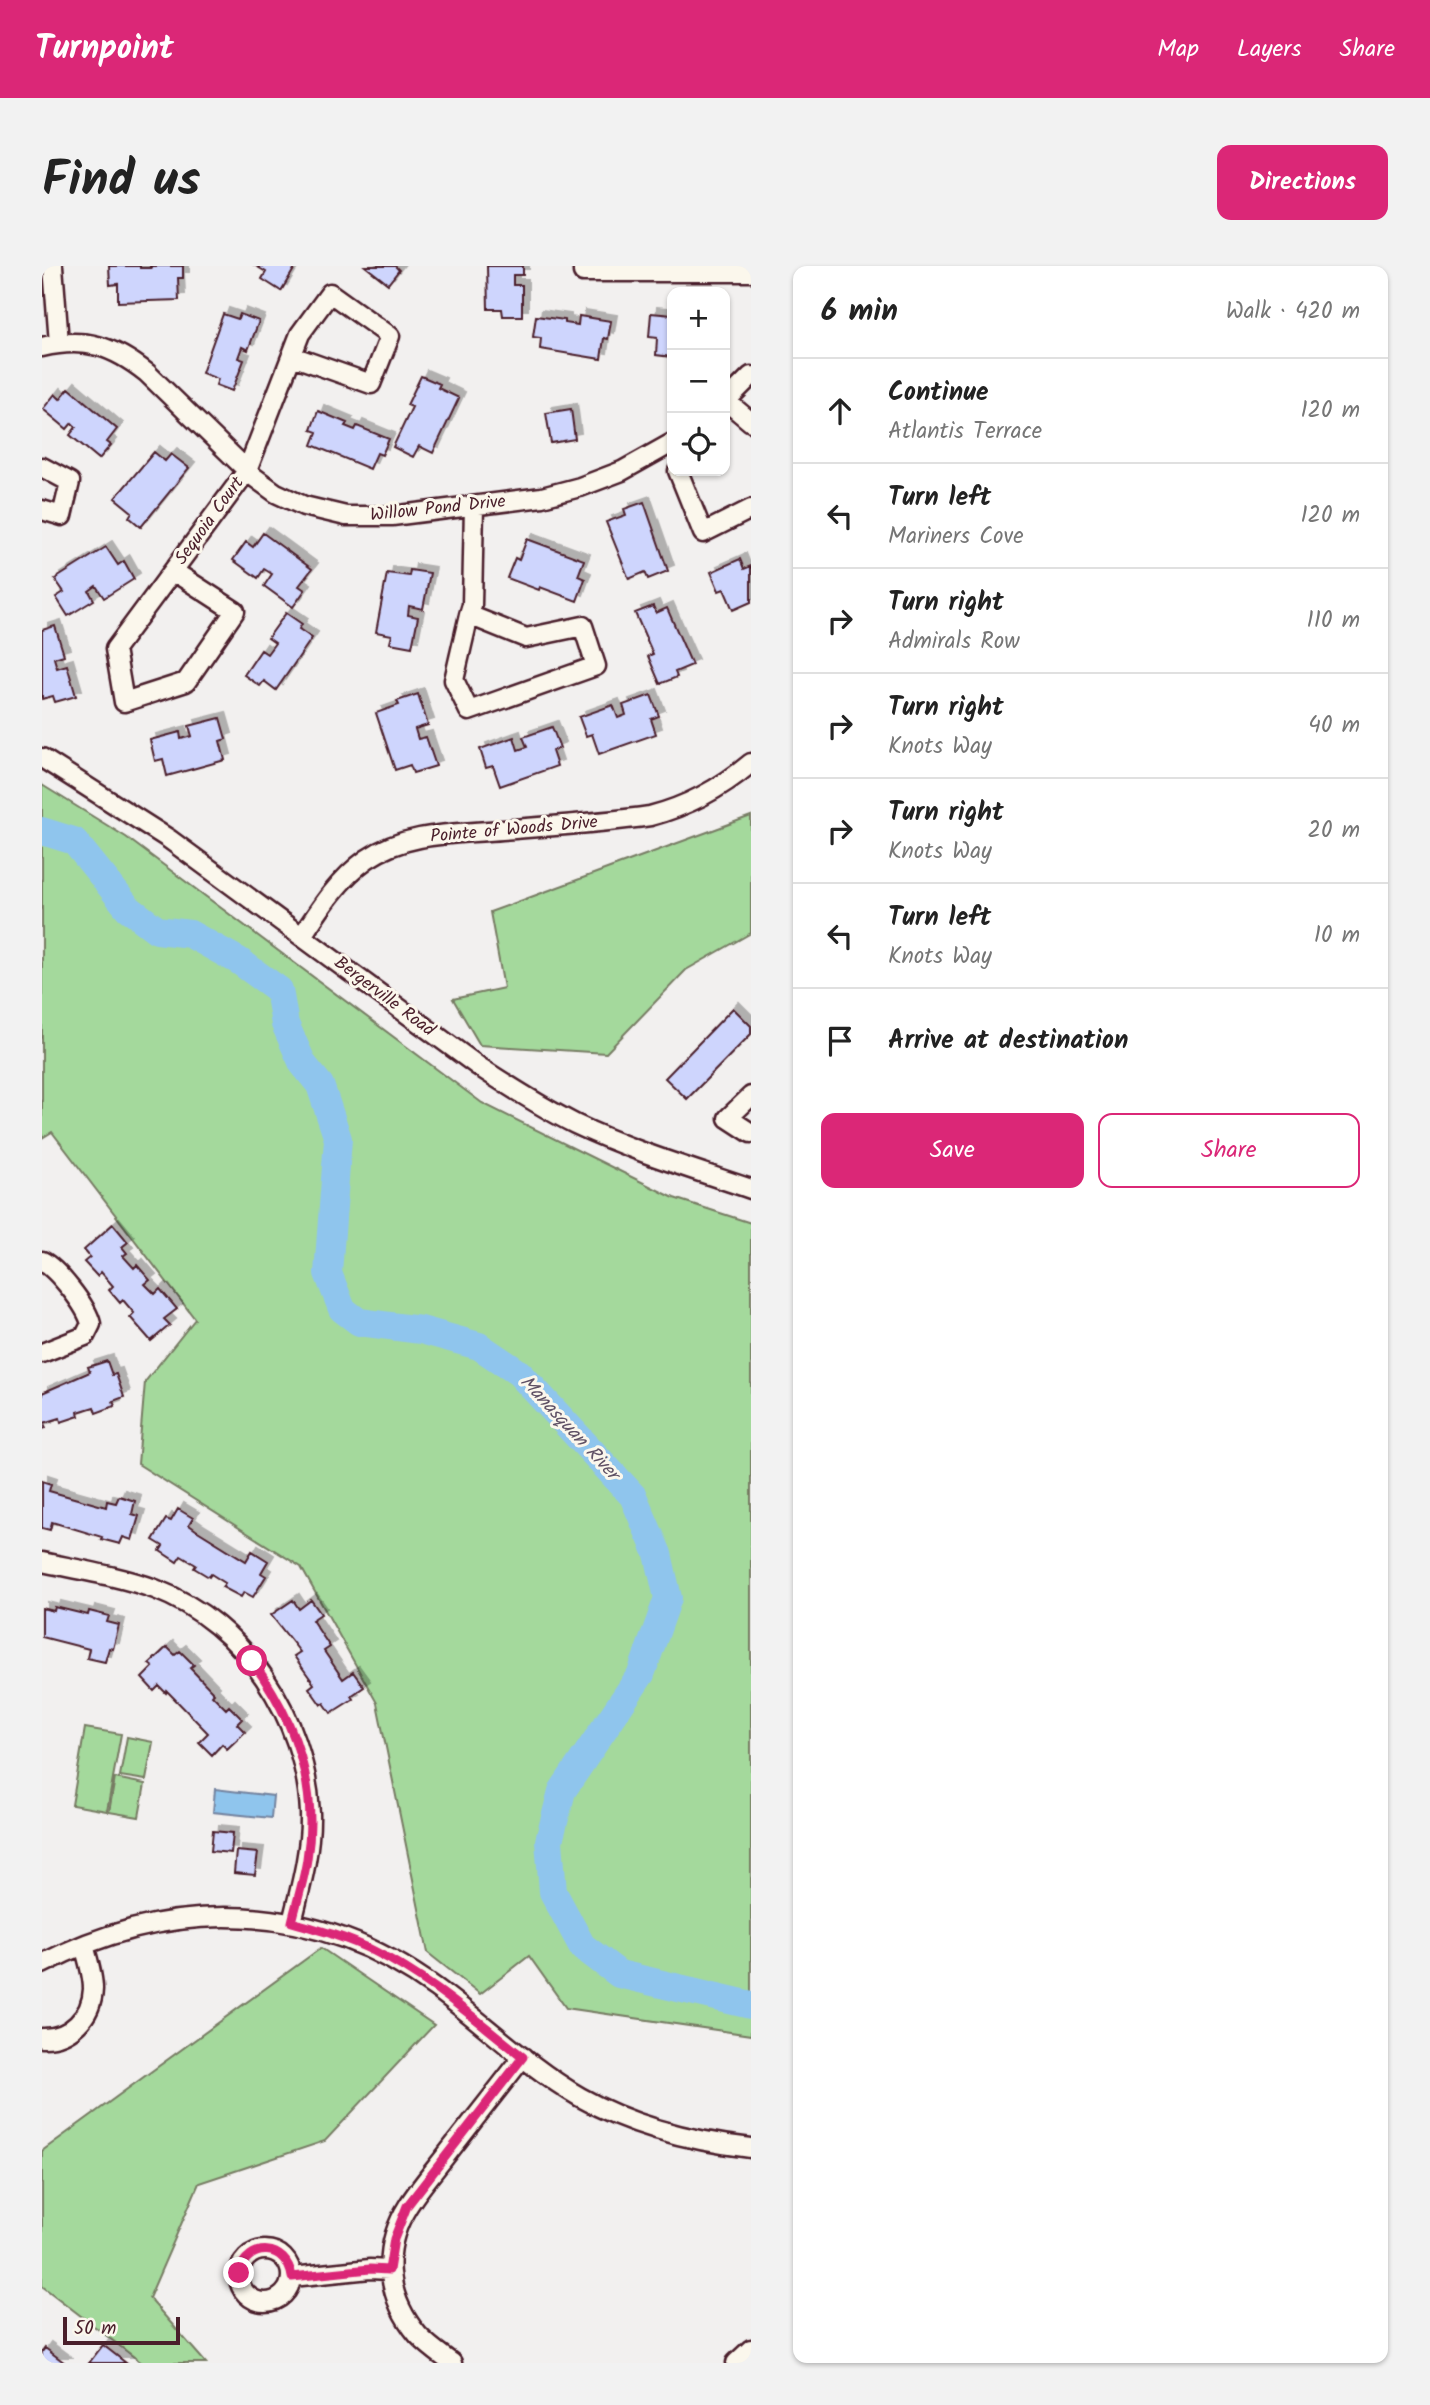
<!DOCTYPE html>
<html lang="en">
<head>
<meta charset="utf-8">
<style>
  :root { --surface:#fff; --page:#f2f2f2; --text:#222; --muted:#767676; --line:#e0e0e0; --accent:#db2777 }
  body { margin:0; font-family:Kalam,sans-serif; background:var(--page); color:var(--text) }
  .controls { position:absolute; right:21px; top:21px; display:grid; overflow:hidden; border-radius:14px; box-shadow:0 2px 5px #0004 }
  .controls button { width:63px; height:63px; display:grid; place-items:center; padding:0; border:0; border-bottom:2px solid var(--line); background:var(--surface); color:var(--text); font:35px sans-serif }
  .scale { position:absolute; left:21px; bottom:18px; width:117px; box-sizing:border-box; padding-left:7px; border:4px solid #4a1f2b; border-top:0; font-size:19px; line-height:24px; white-space:nowrap; color:#4a1f2b; -webkit-text-stroke:5px #fbf7ec; paint-order:stroke }
  .stop { position:absolute; width:21px; height:21px; margin:-16px; border:5px solid #db2777; border-radius:50%; background:#fff }
  .stop.end { background:#db2777; border-color:#fff; box-shadow:0 2px 7px #0008 }
  .list { margin:0; padding:0; list-style:none }
  h2 { display:flex; justify-content:space-between; align-items:center; height:91px; margin:0; padding:0 28px; font-size:30px }
  h2 small { font-size:23px; font-weight:400; color:var(--muted) }
  .list li { display:grid; grid-template-columns:46px 1fr auto; gap:21px; align-items:center; box-sizing:border-box; height:105px; padding:0 28px; border-top:2px solid var(--line) }
  .list b { display:block; font-size:26px; white-space:nowrap }
  .list p { margin:0; font-size:23px; white-space:nowrap; color:var(--muted) }
  .list em { font-size:23px; font-style:normal; color:var(--muted) }
  .actions { display:flex; gap:14px; padding:21px 28px }
  .actions a { flex:1; padding:16px 0; border:2px solid var(--accent); border-radius:14px; text-align:center; font-size:24px; color:var(--accent) }
  .actions .main { background:var(--accent); color:#fff }
  .icon { flex:none; width:38px; height:38px; fill:none; stroke:currentColor; stroke-width:2; stroke-linecap:round; stroke-linejoin:round }
  .map { position:relative; flex:none; width:709px; height:2097px; overflow:hidden; border-radius:14px }
  header { display:flex; align-items:center; gap:42px; box-sizing:border-box; height:98px; padding:0 35px; background:var(--accent); color:#fff }
  header strong { font-size:33px }
  nav { display:flex; gap:38px; margin-inline-start:auto; font-size:24px }
  .intro { display:flex; align-items:center; justify-content:space-between; box-sizing:border-box; height:168px; padding:0 42px }
  h1 { margin:0; font-size:49px }
  .button { padding:18px 32px; border-radius:14px; background:var(--accent); color:#fff; font-size:24px; font-weight:700 }
  main { display:flex; gap:42px; padding:0 42px }
  aside { flex:1; background:var(--surface); border-radius:14px; box-shadow:0 2px 5px #0004 }
  .map>svg:first-child { display:block }
</style>
</head>
<body>
<header>
<strong>Turnpoint</strong>
<nav><a>Map</a><a>Layers</a><a>Share</a></nav>
</header>
<div class="intro"><h1>Find us</h1><a class="button">Directions</a></div>
<main>
<div class="map">
<svg width="709" height="2097" viewBox="0 0 709 2097">
  <defs>
    <filter id="shadow"><feDropShadow dx="6" dy="-6" stdDeviation="0" flood-color="#0004"/></filter>
  </defs>
  <rect width="100%" height="100%" fill="#f2f0ef"/>
  <filter id="ink" filterUnits="userSpaceOnUse"><feTurbulence type="fractalNoise" baseFrequency=".0143" numOctaves="2"/><feDisplacementMap in="SourceGraphic" scale="14" xChannelSelector="R" yChannelSelector="G"/><feConvolveMatrix kernelMatrix="1 2 1 2 8 2 1 2 1" color-interpolation-filters="sRGB"/></filter>
  <g filter="url(#ink)">
    <path fill="#a4d99c" stroke="#777c64" stroke-width="2" d="M0,519L84,571L440,837L632,932L709,957V1769L524,1742L487,1690L438,1728L386,1687L335,1437L259,1301L96,1198L103,1116L153,1053L10,866L0,872Z
      M709,550V667L644,704L564,787L438,779L411,733L462,722L448,646Z
      M43,1462L79,1468L65,1545L30,1539Z
      M85,1471L111,1476L104,1514L78,1510Z
      M73,1512L103,1518L97,1551L67,1546Z
      M279,1682L392,1759L283,1875L157,1917L107,2032L164,2097H100L0,2020V1885Z"/>
    <path fill="#8fc5ed" stroke="#73839f" stroke-width="2" d="M173,1523L231,1530L229,1552L171,1546Z"/>
    <g fill="none" stroke-linecap="round" stroke-linejoin="round">
      <path stroke="#8fc5ed" stroke-width="28" d="M0,565L32,575L86,642L115,664L148,668L197,695L237,724L243,758L261,798L278,819L296,873L286,1007L300,1043L317,1056L379,1064L437,1080L477,1107L591,1230L616,1288L626,1332L599,1408L520,1525L507,1575L511,1626L540,1680L577,1708L709,1739"/>
    </g>
    <path fill="#ced5fd" stroke="#4a1f2b" stroke-width="2" filter="url(#shadow)" d="M67,0H98V2H109L108,0H141V12H136L137,34L76,36V18L68,19Z
      M214,0H254L239,25L220,13L224,6Z
      M323,0H353L357,4L346,18Z
      M445,0H481V9H471V19H480V50H461L460,43H446Z
      M609,47L630,49V91L614,89L615,72L607,71Z
      M181,48L196,53L198,48L217,55L206,84L200,81L196,92L202,94L190,125L174,119L176,113L160,107Z
      M494,50L523,54V57L536,59L537,50L569,55L566,73L562,72L559,93L498,83L499,72L491,71Z
      M379,110L398,118L396,122L417,132L391,187L377,180L371,191L351,181L370,141L365,139Z
      M27,122L75,163L65,176L69,179L57,193L28,169L34,161L30,157L25,163L1,143L13,128L18,133Z
      M529,143L533,173L509,177L504,147Z
      M276,145L305,157L303,160L313,164L315,160L347,173L340,189L335,187L328,203L270,179L275,166L269,164Z
      M112,186L123,195L129,188L147,202L99,261L87,251L90,246L73,232Z
      M602,236L626,305L606,313L603,306L587,313L564,256L584,249L582,243Z
      M221,267L270,303L257,320L263,324L251,341L222,320L230,308L222,303L216,312L191,294L204,276L211,281Z
      M485,273L542,294L536,310L543,313L535,335L498,321L497,324L465,312L473,292L477,294Z
      M64,281L76,299L82,295L92,313L62,332L54,320L47,325L52,334L26,350L14,331L22,326L13,313Z
      M698,293L702,303L709,300V336L691,344L682,323L677,325L669,306Z
      M368,304L388,307L381,343L367,340L366,349L376,351L370,381L348,377L350,369L334,366L345,307L367,310Z
      M611,340L614,347L625,342L650,399L633,406L635,411L618,418L606,390L611,388L593,347Z
      M244,347L260,358L257,363L270,372L234,424L222,415L218,420L202,409L219,384L225,388L233,377L226,372Z
      M13,360L22,389L12,392L15,402L25,399L34,430L13,436L11,430L0,433V364Z
      M376,428L386,459L373,463L376,473L384,471L394,500L371,507L368,499L353,504L334,447L357,439L355,435Z
      M609,429L617,450L609,453L614,468L557,488L550,468L544,470L537,451L571,439L576,452L584,449L581,439Z
      M178,452L184,473L178,475L183,494L125,510L121,493L113,495L108,474L138,466L139,473L150,470L147,460Z
      M510,461L518,482L510,485L515,500L458,520L451,500L444,502L438,483L472,471L476,484L485,481L481,471Z
      M691,742L709,760V768L645,833L623,812Z
      M71,958L86,976L80,981L85,987L81,990L92,1002L95,999L108,1014L103,1018L113,1028L118,1023L135,1043L122,1053L128,1059L109,1075L88,1051L92,1047L81,1034L78,1037L67,1024L71,1020L59,1006L55,1010L42,996L48,991L42,984Z
      M65,1095L70,1109L74,1108L82,1131L71,1135L73,1140L54,1147L52,1141L36,1146L37,1150L19,1156L18,1152L2,1157L4,1162L0,1163V1127L48,1106L46,1101Z
      M0,1215L9,1218L7,1225L64,1241L65,1235L74,1237L77,1230L93,1235L90,1248L97,1250L90,1274L81,1271L78,1278L59,1273L60,1271L10,1256L8,1264L0,1262Z
      M136,1243L151,1252L147,1259L154,1264L204,1295L210,1285L226,1295L219,1307L224,1310L211,1331L202,1326L199,1331L180,1321L183,1317L169,1308L167,1311L152,1302L154,1299L139,1290L135,1296L118,1285L121,1280L111,1274L124,1253L129,1255Z
      M251,1334L257,1343L269,1334L279,1348L270,1354L288,1381L282,1385L301,1413L311,1406L322,1421L309,1430L311,1433L289,1447L282,1437L279,1439L267,1422L272,1418L252,1390L258,1386L229,1349Z
      M13,1341L46,1349L47,1345L67,1350L65,1356L77,1359L71,1383L67,1382L63,1396L45,1392L47,1383L0,1371V1342L12,1345Z
      M125,1381L133,1389L138,1385L152,1399L148,1402L172,1427L170,1429L184,1443L187,1440L200,1453L195,1458L203,1466L185,1483L180,1478L170,1489L157,1476L166,1467L125,1425L124,1427L117,1420L112,1425L100,1412L111,1401L107,1398Z
      M171,1565L191,1567L189,1587L169,1585Z
      M194,1585L216,1587L213,1609L192,1607Z
      M61,2079L84,2097H47Z
      M3,2082L23,2097H0V2086Z"/>
    <g fill="none" stroke-linecap="round" stroke-linejoin="round">
      <defs>
        <path id="minor" d="M11,0L17,77
          M541,0V6H709
          M0,81C44,71 71,80 105,107L212,211L234,227L262,240L304,250H350L500,231L538,221L580,205L630,177
          M684,135L709,156
          M683,136L709,110
          M0,201L28,216L20,250L0,244
          M636,205L661,267L709,243
          M131,305L193,345L144,416L82,436L73,383L205,205L258,68L288,27L348,70L329,118L250,90
          M427,349L484,372L541,360L554,400L427,445L412,414L427,349L430,339L432,240
          M0,492L127,573L436,800C468,821 499,841 533,858C590,885 650,903 709,923
          M260,670C279,641 297,613 325,593C364,566 414,568 460,564C509,560 559,557 608,550C647,540 678,523 709,497
          M709,830L686,852L709,867
          M0,995C15,1003 45,1040 49,1058L43,1070L0,1087
          M0,1296C38,1304 77,1310 113,1323C203,1357 264,1453 268,1547C269,1584 259,1620 250,1656
          M0,1698C131,1630 274,1634 394,1722C443,1758 486,1801 538,1831C591,1861 649,1875 709,1882
          M0,1772C27,1773 50,1751 51,1723C51,1709 46,1694 42,1679
          M197 2010a26 26 0 1 1 52 0a26 26 0 1 1-52 0Z
          M250,2011L328,2003L347,2004
          M410,2097C398,2088 386,2080 376,2069C344,2031 339,1983 366,1940C377,1922 392,1905 405,1888C430,1856 456,1823 481,1791
          M694,2097L709,2083"/>
      </defs>
      <use href="#minor" stroke="#4a1f2b" stroke-width="23"/>
      <use href="#minor" stroke="#fbf7ec" stroke-width="18"/>
    </g>
  </g>
  <g fill="none" stroke-linecap="round" stroke-linejoin="round" filter="url(#ink)">
    <path stroke="#db2777" stroke-width="9" d="M197,2007C206,1975 245,1978 250,2011L328,2003L347,2004L352,1973L365,1940L481,1791C433,1753 387,1712 332,1685C306,1672 278,1664 250,1656C255,1635 262,1614 265,1593C277,1519 253,1454 210,1395"/>
  </g>
  <g text-anchor="middle" dominant-baseline="central" stroke-width="6" stroke-linejoin="round" paint-order="stroke">
    <g font-size="18" fill="#4a1f2b" stroke="#fbf7ec">
      <text transform="translate(396 243) rotate(-6)">Willow Pond Drive</text>
      <text transform="translate(168 255) rotate(-54)">Sequoia Court</text>
      <text transform="translate(472 564) rotate(-5)">Pointe of Woods Drive</text>
      <text transform="translate(342 731) rotate(37)">Bergerville Road</text>
    </g>
    <g font-size="19" font-style="italic" fill="#5f5165" stroke="#fbf7ec">
      <text transform="translate(527 1162) rotate(47)">Manasquan River</text>
    </g>
  </g>
</svg>
<div class="controls">
<button>+</button>
<button>−</button>
<button><svg class="icon" aria-label="locate" viewBox="0 0 24 24"><circle cx="12" cy="12" r="6"/><path d="M12 2v4M12 18v4M2 12h4M18 12h4"/></svg></button>
</div>
<div class="scale">50 m</div>
<div class="stop" style="left:210px;top:1395px"></div>
<div class="stop end" style="left:197px;top:2007px"></div>
</div>
<aside>
<h2>6 min<small>Walk · 420 m</small></h2>
<ul class="list">
<li><svg class="icon" aria-label="ahead" viewBox="0 0 24 24"><path d="M12 20V5M6 11l6-6 6 6"/></svg><div><b>Continue</b><p>Atlantis Terrace</p></div><em>120 m</em></li>
<li><svg class="icon" aria-label="left" viewBox="0 0 24 24"><path d="M17 20v-9H6M10 6l-5 5 5 5"/></svg><div><b>Turn left</b><p>Mariners Cove</p></div><em>120 m</em></li>
<li><svg class="icon" aria-label="right" viewBox="0 0 24 24"><path d="M7 20v-9h11M14 6l5 5-5 5"/></svg><div><b>Turn right</b><p>Admirals Row</p></div><em>110 m</em></li>
<li><svg class="icon" aria-label="right" viewBox="0 0 24 24"><path d="M7 20v-9h11M14 6l5 5-5 5"/></svg><div><b>Turn right</b><p>Knots Way</p></div><em>40 m</em></li>
<li><svg class="icon" aria-label="right" viewBox="0 0 24 24"><path d="M7 20v-9h11M14 6l5 5-5 5"/></svg><div><b>Turn right</b><p>Knots Way</p></div><em>20 m</em></li>
<li><svg class="icon" aria-label="left" viewBox="0 0 24 24"><path d="M17 20v-9H6M10 6l-5 5 5 5"/></svg><div><b>Turn left</b><p>Knots Way</p></div><em>10 m</em></li>
<li><svg class="icon" aria-label="arrive" viewBox="0 0 24 24"><path d="M6 21V4h12l-3 4 3 4H6"/></svg><div><b>Arrive at destination</b></div></li>
</ul>
<div class="actions"><a class="main">Save</a><a>Share</a></div>
</aside>
</main>
</body>
</html>
